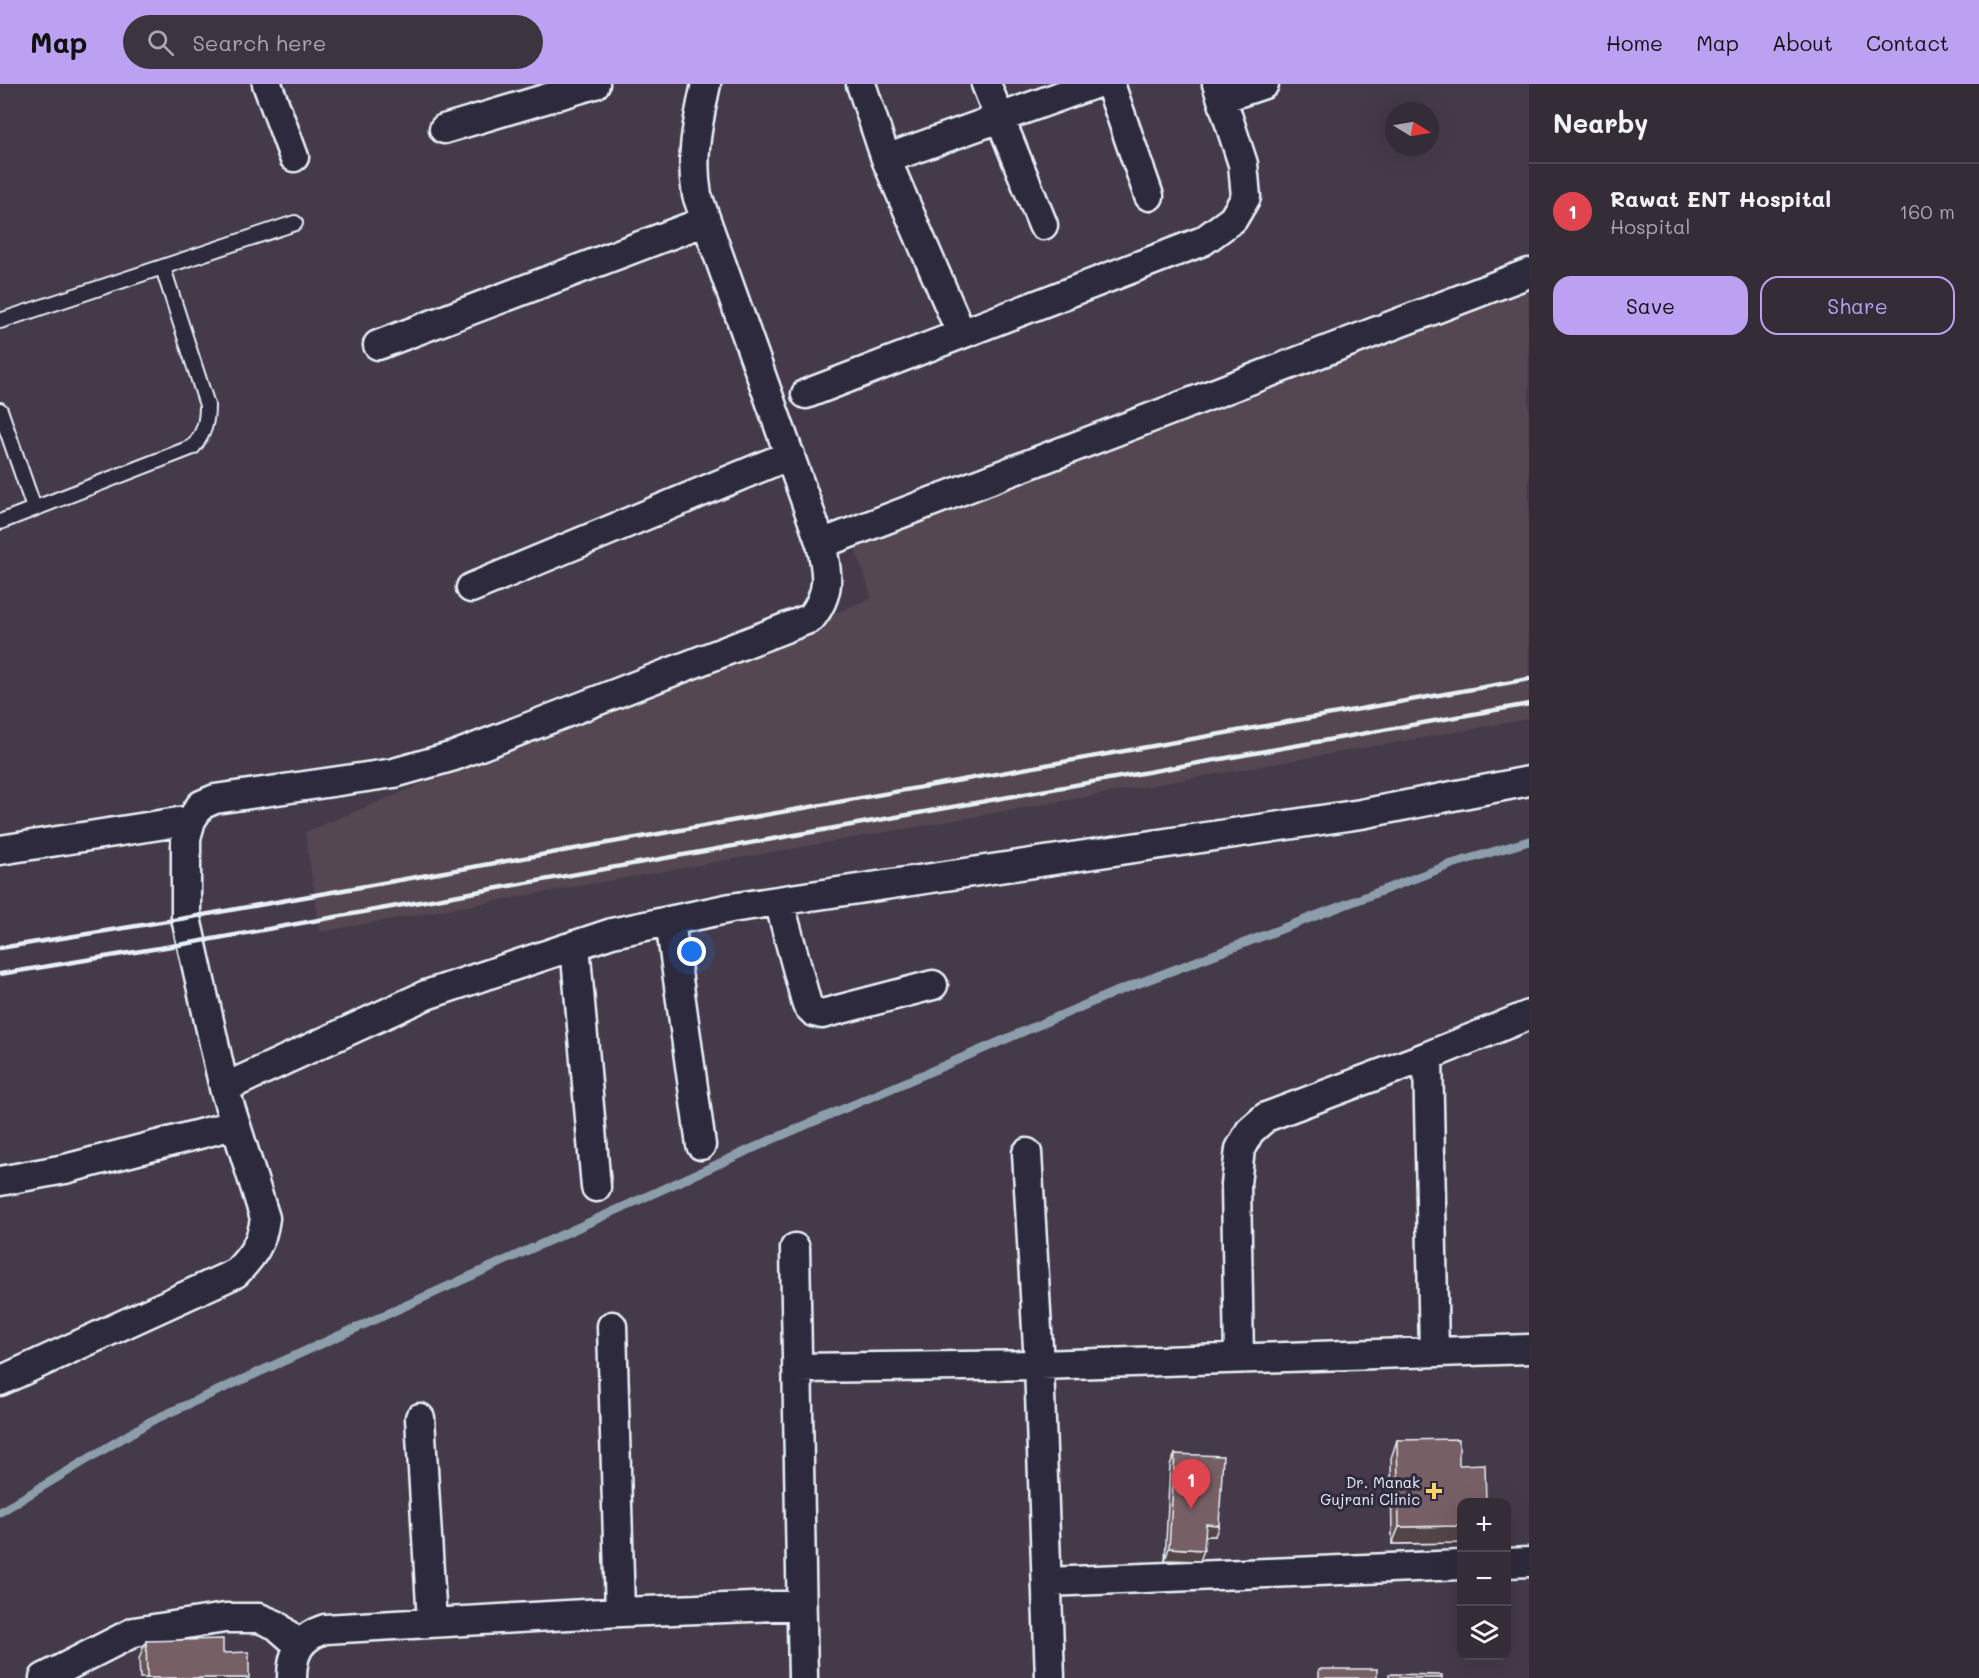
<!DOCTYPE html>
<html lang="en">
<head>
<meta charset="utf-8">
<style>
  :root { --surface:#342c37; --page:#3c343f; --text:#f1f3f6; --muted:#a9a7ad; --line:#4e4852; --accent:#bca0f2 }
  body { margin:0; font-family:Mali,sans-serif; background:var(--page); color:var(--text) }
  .controls { position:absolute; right:18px; bottom:18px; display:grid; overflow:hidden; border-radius:12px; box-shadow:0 6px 24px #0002 }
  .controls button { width:54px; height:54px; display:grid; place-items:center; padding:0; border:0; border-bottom:2px solid var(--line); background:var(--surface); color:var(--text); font:30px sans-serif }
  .compass { position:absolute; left:1385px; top:18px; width:54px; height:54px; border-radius:50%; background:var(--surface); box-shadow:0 6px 24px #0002; rotate:101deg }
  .you { position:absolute; left:692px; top:868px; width:21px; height:21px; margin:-15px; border:4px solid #fff; border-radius:50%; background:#1a73e8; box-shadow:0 0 0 9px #1a73e833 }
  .badge { display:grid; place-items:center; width:39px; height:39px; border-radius:50%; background:var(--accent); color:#fff; font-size:20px; font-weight:700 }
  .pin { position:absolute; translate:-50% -50px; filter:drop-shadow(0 2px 3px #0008) }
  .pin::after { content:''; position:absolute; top:32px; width:21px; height:18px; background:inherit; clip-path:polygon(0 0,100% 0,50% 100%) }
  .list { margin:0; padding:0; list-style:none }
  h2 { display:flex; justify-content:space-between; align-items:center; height:78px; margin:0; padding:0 24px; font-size:26px }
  h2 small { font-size:20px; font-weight:400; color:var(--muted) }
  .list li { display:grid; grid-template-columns:39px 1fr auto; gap:18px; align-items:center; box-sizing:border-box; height:96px; padding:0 24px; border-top:2px solid var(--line) }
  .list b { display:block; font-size:22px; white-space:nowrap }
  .list p { margin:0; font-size:20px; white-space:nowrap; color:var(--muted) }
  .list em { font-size:20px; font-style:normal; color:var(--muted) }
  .actions { display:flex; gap:12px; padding:18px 24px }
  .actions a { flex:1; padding:14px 0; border:2px solid var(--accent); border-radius:18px; text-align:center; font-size:21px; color:var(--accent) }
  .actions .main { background:var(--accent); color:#111 }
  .icon { flex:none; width:33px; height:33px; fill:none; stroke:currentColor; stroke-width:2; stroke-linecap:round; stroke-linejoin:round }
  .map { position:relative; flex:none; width:1529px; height:1594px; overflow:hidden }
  header { display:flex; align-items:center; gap:36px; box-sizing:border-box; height:84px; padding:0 30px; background:var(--accent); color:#111 }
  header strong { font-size:28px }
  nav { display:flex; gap:33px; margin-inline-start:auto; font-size:21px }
  .search { width:420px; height:54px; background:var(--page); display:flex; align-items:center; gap:15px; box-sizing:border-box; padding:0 21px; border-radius:33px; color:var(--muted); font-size:22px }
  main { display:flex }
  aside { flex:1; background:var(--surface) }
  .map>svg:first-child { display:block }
</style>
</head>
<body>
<header>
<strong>Map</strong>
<div class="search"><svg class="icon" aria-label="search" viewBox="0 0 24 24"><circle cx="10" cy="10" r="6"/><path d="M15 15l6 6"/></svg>Search here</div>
<nav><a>Home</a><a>Map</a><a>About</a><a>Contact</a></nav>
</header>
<main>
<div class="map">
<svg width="1529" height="1594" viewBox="0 0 1529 1594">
  <rect width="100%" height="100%" fill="#453a49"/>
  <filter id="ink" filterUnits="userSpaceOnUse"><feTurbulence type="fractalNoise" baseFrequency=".0167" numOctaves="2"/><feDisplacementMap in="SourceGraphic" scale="12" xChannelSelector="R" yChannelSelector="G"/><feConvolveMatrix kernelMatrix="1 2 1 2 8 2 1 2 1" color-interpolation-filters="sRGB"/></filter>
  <g filter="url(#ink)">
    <path fill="#544651" d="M1529,201V635L320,848L305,748L872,514L852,455Z"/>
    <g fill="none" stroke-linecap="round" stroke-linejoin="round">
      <path stroke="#8c9dac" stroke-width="9" d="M0,1428L151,1337L771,1056L1113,909L1452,780L1529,757"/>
      <defs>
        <path id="lane" d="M0,237L295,139
          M0,326L34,424
          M0,438L193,363C204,349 207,339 207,321L163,184"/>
        <path id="street" d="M267,0L294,73
          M861,0L886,75L961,249
          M986,0L1043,141
          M1110,0L1149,112
          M1222,14L1264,0
          M444,45L595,0
          M886,75L1094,0
          M378,261L706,137
          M806,310L1203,157L1233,135L1246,113L1243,80L1217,0
          M821,460L1529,189
          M471,504L790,371
          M0,766L191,736
          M779,817L807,921L814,928L822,930L933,901
          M670,837L701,1061
          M575,861L596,1103
          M1428,972L1434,1268
          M224,1004L426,911L612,849L731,824L1361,730L1529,697
          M1027,1069L1039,1281L1050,1594
          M0,1097L65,1085L234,1041
          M795,1164L803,1594
          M612,1242L620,1528
          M1239,1274L1236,1100L1240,1065L1250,1047L1266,1033L1428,972L1529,931
          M797,1284L1039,1281L1529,1265
          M0,1297L236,1189C253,1171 262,1159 265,1134L224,1004L186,834V754L191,736L201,721L215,715L394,689L454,672L811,534C831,509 828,489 821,460L697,111C690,72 698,38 706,0
          M420,1334L432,1538
          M1506,1479L1529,1478
          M1047,1498L1462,1481
          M44,1594L134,1548L225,1534H259L276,1541L299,1561
          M292,1594C292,1568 300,1553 325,1545L620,1528L801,1521"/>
      </defs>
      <use href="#lane" stroke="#e8f1f8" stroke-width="18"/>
      <use href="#street" stroke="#e8f1f8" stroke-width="33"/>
      <use href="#lane" stroke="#2f2a3d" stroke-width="14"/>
      <use href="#street" stroke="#2f2a3d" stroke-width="28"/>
      <path stroke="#e8f1f8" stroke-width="4.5" d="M0,864L186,834L1529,595
        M0,890L190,859L1529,620"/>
    </g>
    <path fill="#665357" stroke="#e8f1f8" stroke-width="1.5" d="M1397,1356L1459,1381L1461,1419V1459L1392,1460L1391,1374Z
      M1175,1370L1215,1452H1205L1200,1477L1165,1476L1170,1381Z
      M146,1557L249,1594H140L139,1575Z"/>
    <path fill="#534447" stroke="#e8f1f8" stroke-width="1.5" d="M1206,1440L1219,1441L1215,1452H1201Z
      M1461,1442V1459L1392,1460L1399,1443Z
      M1169,1464L1204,1466L1200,1477L1165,1476Z"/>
    <path fill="#776165" stroke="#e8f1f8" stroke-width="1.5" d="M1459,1355V1381L1485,1380L1486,1419H1461V1442L1399,1443L1397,1356Z
      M1175,1370L1223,1372L1219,1441L1206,1440L1204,1466L1169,1464Z
      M223,1555V1569L249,1568V1594H147L146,1557Z
      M1319,1585H1377V1594H1319Z
      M1389,1590L1442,1591V1594H1389Z"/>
  </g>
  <path fill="#ffd166" stroke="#2f2a3d" stroke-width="2" d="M1431 1398h6v6h6v6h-6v6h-6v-6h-6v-6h6z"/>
  <g text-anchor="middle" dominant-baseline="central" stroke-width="6" stroke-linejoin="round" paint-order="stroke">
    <g font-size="15" fill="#e8f1f8" stroke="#2f2a3d" text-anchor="end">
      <text x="1420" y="1398">Dr. Manak<tspan x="1420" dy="17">Gujrani Clinic</tspan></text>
    </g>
  </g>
</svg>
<div class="controls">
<button>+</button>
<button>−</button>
<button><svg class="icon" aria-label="layers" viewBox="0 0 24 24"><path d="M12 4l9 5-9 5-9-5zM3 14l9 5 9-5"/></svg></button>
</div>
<svg class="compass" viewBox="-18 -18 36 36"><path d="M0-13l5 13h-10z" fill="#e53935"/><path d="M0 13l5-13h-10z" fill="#a9a7ad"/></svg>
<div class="you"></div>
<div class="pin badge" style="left:1191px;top:1425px;background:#e0444e">1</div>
</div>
<aside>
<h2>Nearby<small></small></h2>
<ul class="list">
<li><span class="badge" style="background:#e0444e">1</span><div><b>Rawat ENT Hospital</b><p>Hospital</p></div><em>160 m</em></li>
</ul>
<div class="actions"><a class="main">Save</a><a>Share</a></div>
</aside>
</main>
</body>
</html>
